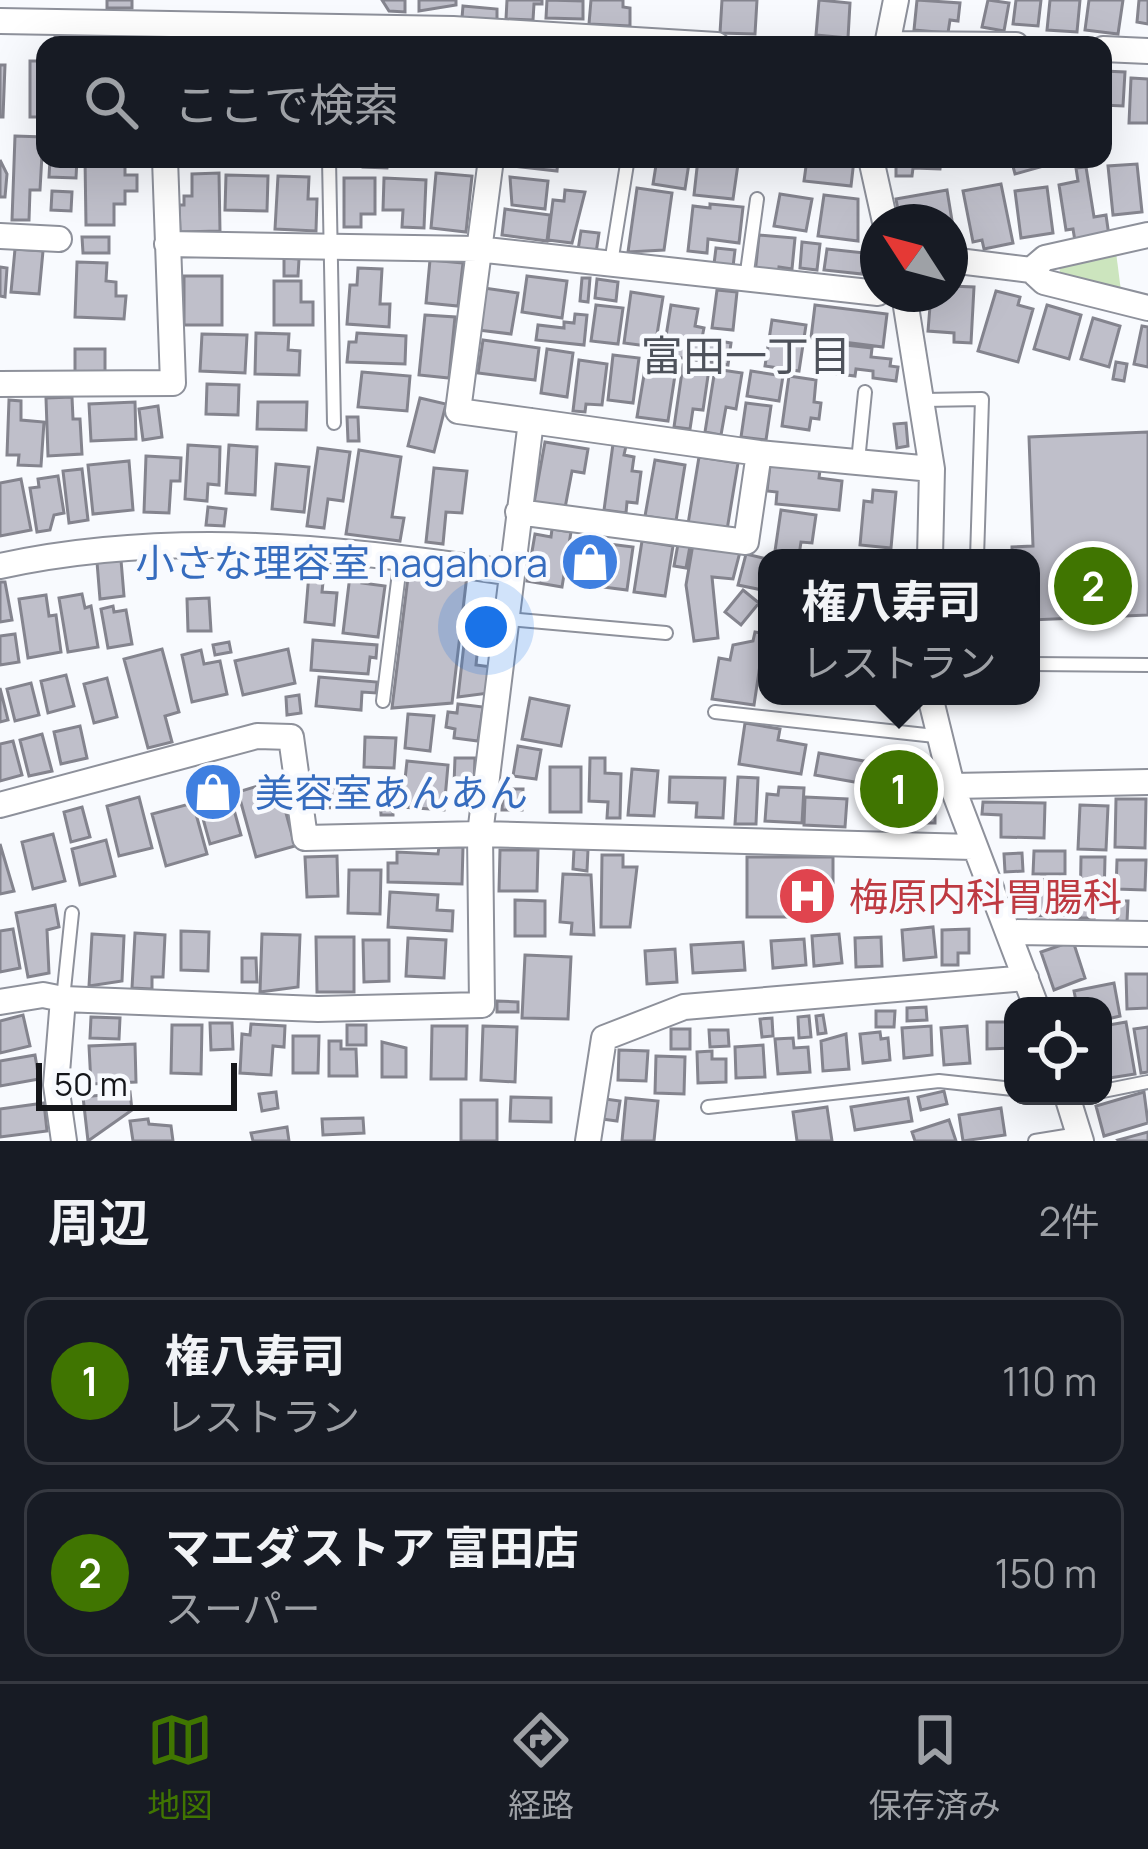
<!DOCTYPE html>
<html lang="ja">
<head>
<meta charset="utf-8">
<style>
  :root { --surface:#171b24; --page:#20242c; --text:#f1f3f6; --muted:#9ea1a6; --line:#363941; --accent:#407501 }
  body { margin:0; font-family:Manrope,"Noto Sans JP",sans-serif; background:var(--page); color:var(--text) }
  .controls { position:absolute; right:36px; bottom:36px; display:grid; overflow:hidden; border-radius:24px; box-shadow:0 12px 48px #0002 }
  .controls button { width:108px; height:108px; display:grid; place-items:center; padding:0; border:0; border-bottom:3px solid var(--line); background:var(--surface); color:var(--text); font:60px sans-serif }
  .compass { position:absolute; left:860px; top:204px; width:108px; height:108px; border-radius:50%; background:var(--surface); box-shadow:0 12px 48px #0002; rotate:306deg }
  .scale { position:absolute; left:36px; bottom:30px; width:201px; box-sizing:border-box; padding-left:12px; border:6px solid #15161a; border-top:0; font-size:33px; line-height:42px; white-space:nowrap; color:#15161a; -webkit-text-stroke:9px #f8fafe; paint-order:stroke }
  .you { position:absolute; left:486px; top:627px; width:42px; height:42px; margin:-30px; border:9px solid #fff; border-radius:50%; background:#1a73e8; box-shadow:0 0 0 18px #1a73e833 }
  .badge { display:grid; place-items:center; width:78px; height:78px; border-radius:50%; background:var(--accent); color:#fff; font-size:39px; font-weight:700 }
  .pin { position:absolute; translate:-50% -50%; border:6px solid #fff; box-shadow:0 3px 12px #0006 }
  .popup { position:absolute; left:758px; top:549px; width:282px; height:156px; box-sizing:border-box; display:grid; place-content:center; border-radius:24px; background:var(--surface); filter:drop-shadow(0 3px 9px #0005); font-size:39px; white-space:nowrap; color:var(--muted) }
  .popup b { font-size:45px; color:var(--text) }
  .popup::after { content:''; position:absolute; left:50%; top:100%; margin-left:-24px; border:24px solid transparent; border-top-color:var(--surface) }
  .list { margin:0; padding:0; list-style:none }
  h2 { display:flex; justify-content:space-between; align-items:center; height:156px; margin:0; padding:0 48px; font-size:51px }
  h2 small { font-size:39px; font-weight:400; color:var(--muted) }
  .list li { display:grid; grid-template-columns:78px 1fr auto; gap:36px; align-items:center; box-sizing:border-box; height:168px; margin:0 24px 24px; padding:0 24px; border:3px solid var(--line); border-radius:24px }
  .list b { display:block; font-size:45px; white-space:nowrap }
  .list p { margin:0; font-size:39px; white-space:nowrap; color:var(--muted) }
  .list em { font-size:39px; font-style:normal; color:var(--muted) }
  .icon { flex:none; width:66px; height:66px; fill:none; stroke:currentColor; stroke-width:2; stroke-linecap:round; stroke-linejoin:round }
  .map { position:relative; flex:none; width:1148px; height:1141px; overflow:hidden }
  .search { position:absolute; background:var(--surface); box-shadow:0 12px 48px #0002; left:36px; right:36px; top:36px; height:132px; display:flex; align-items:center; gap:30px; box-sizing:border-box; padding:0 42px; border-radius:24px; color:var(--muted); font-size:45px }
  .sheet { height:540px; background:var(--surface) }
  nav { display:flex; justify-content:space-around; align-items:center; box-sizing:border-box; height:168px; border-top:3px solid var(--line); background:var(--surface); font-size:33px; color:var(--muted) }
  nav a { display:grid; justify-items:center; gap:6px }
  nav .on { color:var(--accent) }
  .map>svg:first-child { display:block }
</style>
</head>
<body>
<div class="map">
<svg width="1148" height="1141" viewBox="0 0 1148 1141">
  <rect width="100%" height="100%" fill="#f8fafe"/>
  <path fill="#cce5be" d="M1116,252L1121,291L1061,278L1058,260Z"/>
  <path fill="#bfbfca" stroke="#84848e" stroke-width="3" d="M107,0H132V8H107Z
    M382,0H405V12L389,11Z
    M419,0H456V5L419,11Z
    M507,0H542V4H534L533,20L506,19Z
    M547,0L583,1V19L546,18Z
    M591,0H623V7L630,8V26L589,24Z
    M722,0H757L755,34L720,33Z
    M819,0L850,3L848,38L816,35Z
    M917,0L960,3L958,21L950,20L948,33L914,30Z
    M988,0L1009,3L1004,31L982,27Z
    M1016,0H1041L1038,26L1013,24Z
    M1050,0H1080L1077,32L1047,30Z
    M1089,0H1123L1118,34L1085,30Z
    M1139,0H1148V24L1137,22Z
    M463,6L497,9V21L462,18Z
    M55,35L70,36V45H55Z
    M76,35L106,37V45H76Z
    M133,35V45H115V36Z
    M30,61H45V117H30Z
    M0,65H5L3,117H0Z
    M1103,71L1125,72L1123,106L1103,105Z
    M1131,78L1148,79V123H1129Z
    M15,136L43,137L40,190H30L29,220H12Z
    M50,159H77L76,178L49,177Z
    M85,159H125V175H137V191H125V204H114V225H86Z
    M196,159H238V165L196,164Z
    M253,159H304V166L253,165Z
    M363,159H388L387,168L363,167Z
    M513,159H558L557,171L512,166Z
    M657,159L689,163L685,189L653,184Z
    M698,159L738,164L733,199L694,195Z
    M807,159L854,160L851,186L804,181Z
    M896,159H941L940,169L913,168L912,176H896Z
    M1011,159H1057L1058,162L1015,174Z
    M0,160L7,174L5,197H0Z
    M1137,164L1142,212L1113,215L1108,166Z
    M1086,167L1094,217L1106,215L1109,236L1075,241L1073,229L1066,230L1059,185L1078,181L1076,168Z
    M219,173L220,231L180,232L179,205H184V196H192V174Z
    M436,173L472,176L466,232L431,228Z
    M226,175L268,176L267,211L225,210Z
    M278,176L309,177L308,199H317L316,231L275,229Z
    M510,177L548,181L545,209L512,205Z
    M344,178H375V214H361V227H344Z
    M384,178L426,180L424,228L402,227L403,210H383Z
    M1001,184L1013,243L984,249L982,240L973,242L963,191Z
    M1047,187L1053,233L1021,238L1015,191Z
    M637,188L672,193L664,250L628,252Z
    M565,190L585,192L572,243L548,240L553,200L564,201Z
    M947,190L956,245L950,246V222H900L896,199Z
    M52,191L72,192L71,211L51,210Z
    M780,194L812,199L806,231L774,226Z
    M824,195L858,199V241L818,236Z
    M710,204L743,207L739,243L708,239L707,253L688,251L693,206L710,208Z
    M505,209L550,215L547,241L502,235Z
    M581,231L599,233L596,253L578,250Z
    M759,235L795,238L792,269L779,267L778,276L755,274Z
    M82,237H109V253H83Z
    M802,242L820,244L817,270L800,268Z
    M716,248L735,250L733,267L714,264Z
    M15,249L43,251L39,294L11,292Z
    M827,249L865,253L862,274L824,270Z
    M284,258L299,259L298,276H284Z
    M430,260L463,263L458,306L426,303Z
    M77,262L107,263L106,281L116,282V296H126L124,319L75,317Z
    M0,267L7,268L5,297L0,296Z
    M358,268L382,269L380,304H390L389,327L347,324L350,285H357Z
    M184,276H222V325H184Z
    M527,276L567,281L562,318L522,312Z
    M582,278H590L588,302L580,301Z
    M597,279L618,282L616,301L595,298Z
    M274,281H301V302H313V325H274Z
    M950,286L974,287L971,343L954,342V333L928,331L931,294H950Z
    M484,288L518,293L511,334L478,330Z
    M717,290L737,292L733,330L712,328Z
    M996,291L1020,297L1018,305L1033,309L1018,362L978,351Z
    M631,292L663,297L655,347L624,343Z
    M596,305L623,308L618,344L591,341Z
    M671,305L698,309L695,326L704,328L702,338L731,343L728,365L663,355Z
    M815,305L887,314L883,347L811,338Z
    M1047,305L1081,315L1069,359L1034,349Z
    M575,314L587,315L584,345L536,340L538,325L564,328V322L574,323Z
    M425,315L455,317L449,378L419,375Z
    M1093,318L1120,326L1109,367L1081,359Z
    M772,320L806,325L799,371L765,366Z
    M1142,326L1148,327V367L1134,364Z
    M256,333L289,334L288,350L300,351L299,375L255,374Z
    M357,333L406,336L405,364L347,362L349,342H356Z
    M202,334L247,335L245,373L200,371Z
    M483,340L539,348L535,380L478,373Z
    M819,342L872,348L871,357L891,359L890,366L898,367L896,381L873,378V371L856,369L855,376L815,371Z
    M75,349H105V377H75Z
    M547,349L573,353L567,397L541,393Z
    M613,355L639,358L633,403L608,400Z
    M647,357L677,362L668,421L637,417Z
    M579,360L607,364L602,405L586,404L585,412L573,411Z
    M1116,362L1127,364L1124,381L1113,379Z
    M683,365L709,369L703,410L693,409L690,429L674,427Z
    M715,369L742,373L736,409L726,407L721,435L705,432Z
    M751,371L783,376L779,401L747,396Z
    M362,372L410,376L407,411L358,407Z
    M789,376L816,380L814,402L821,403L819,419L811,418L809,430L782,426Z
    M207,384L239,385L238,415L206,414Z
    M72,397L73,419H80L82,454L48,456L46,398Z
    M420,398L446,404L434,452L408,446Z
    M9,400L21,401V420L44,422L41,466L18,465L19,455H7Z
    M135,402L136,439L91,441L89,404Z
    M258,402H307L306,430L257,429Z
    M746,403L771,406L766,440L741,437Z
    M158,406L162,437L143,440L139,409Z
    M347,417H358L359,441H348Z
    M906,423L908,446L897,448L894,424Z
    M1148,432V615L1031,620V558H1012V547L1033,546L1029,437Z
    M545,442L588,449L584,473L572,471L565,508L534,503Z
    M613,444L626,446L624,455L634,457L632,471L641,472L637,503L627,502L626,513L604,510Z
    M188,445L220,447L219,485L208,484L207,501L185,499Z
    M229,445L257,447L255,495L226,493Z
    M318,448L350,452L343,501L328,499L324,528L307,526Z
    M359,450L401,457L392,517L404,518L400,541L346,534Z
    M146,456L181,458L180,481H171L169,513L144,512Z
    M699,457L738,463L727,530L688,524Z
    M655,460L685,465L676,521L645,516Z
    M129,461L133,510L93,514L88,465Z
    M276,464L309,467L304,512L272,509Z
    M770,465L820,470L819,478L842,481L839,510L776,504L777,492L767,491Z
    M434,468L467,471L462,513L446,512L443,544L426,542Z
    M82,469L88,520L69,523L63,471Z
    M58,476L64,513L54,515L50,530L37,532L30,488L39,487L38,479Z
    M21,479L31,530L0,536V483Z
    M873,490L896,492L891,548L860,545L864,501L872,502Z
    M208,507L226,509L224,526L206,525Z
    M781,510L816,515L812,543L801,542L799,555L775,551Z
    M552,529L571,532L562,587L527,581L535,534L551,537Z
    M642,541L673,546L665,596L634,592Z
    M601,543L633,547L627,590L595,586Z
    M678,544L690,546L686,568L674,566Z
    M693,544L740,552L733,579L712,577L718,638L694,641L686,585Z
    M824,551L899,556V558H824Z
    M746,554L767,559V591L738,585Z
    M121,560L124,596L100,599L97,562Z
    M310,561L325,562L322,592L337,593L334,625L305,622Z
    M351,567L365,569L362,583L385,586L378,637L343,633Z
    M409,569L467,575L452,703L392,708Z
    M0,582H5L12,620L0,622Z
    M743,590L759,603L741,625L725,612Z
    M82,594L85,608L91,606L98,647L68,652L59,598Z
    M46,595L49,616L56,615L61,652L28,658L19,599Z
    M209,598L211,631H188L187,599Z
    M113,606L114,612L126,610L132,644L108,648L101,609Z
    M755,632L767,634V666L760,665L754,705L712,699L719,658L730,660L733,645L753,641Z
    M15,634L19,662L0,665V636Z
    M313,640L377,645L376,658L370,657L368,674L311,670Z
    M229,642L231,652L215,655L213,645Z
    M464,644L478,645L476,665L492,667L489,693L458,697Z
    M162,649L179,712L165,716L172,742L148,748L124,659Z
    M288,649L295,683L243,695L235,661Z
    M201,650L204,664L220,661L227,694L192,702L182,655Z
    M66,675L74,706L48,713L41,681Z
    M319,677L377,682L376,693L362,692L361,710L316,706Z
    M107,678L117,717L94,723L84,684Z
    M31,683L39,715L15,721L7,689Z
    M0,688L8,720L0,722Z
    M299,695L301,713L287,715L286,697Z
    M530,698L569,706L561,746L522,739Z
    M458,704L483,707L478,741L454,738L455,729L446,727L448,712L457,713Z
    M408,714L434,716L430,751L405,748Z
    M745,723L780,729L778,740L806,745L801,774L739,764Z
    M80,726L87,758L61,764L54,732Z
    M42,734L52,771L29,776L20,740Z
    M365,737L396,738L394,768L364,767Z
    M13,741L22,775L0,781V744Z
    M518,746L541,750L536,779L513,776Z
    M819,753L864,761L860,783L815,775Z
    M455,758H475L474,785L454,784Z
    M590,758H605V773L621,774L620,818H607L608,802L589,801Z
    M407,761L448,765L444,810L402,807Z
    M550,767H581V812H550Z
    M632,769L658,771L654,816L628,815Z
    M365,777V807L322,808L321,778Z
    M670,777L725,778L723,818L696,817L697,803L669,802Z
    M738,777L758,778L756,824H735Z
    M277,780L295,846L256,857L238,792Z
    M779,787L804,788L802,823L765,821L767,794L778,795Z
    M503,789H523L522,810H502Z
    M881,795H935V823H881Z
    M380,796H393V815H381Z
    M139,797L152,848L119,856L107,806Z
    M805,797L847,799L845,827L804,825Z
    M231,799L241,835L210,844L200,808Z
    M1116,799H1146L1145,848L1115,847Z
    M983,802L1045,803L1044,838L1001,837V815L982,814Z
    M193,803L207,854L166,866L152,814Z
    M1080,805L1108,806L1106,850L1078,849Z
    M82,807L90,837L71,842L64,812Z
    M53,834L65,881L33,889L22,842Z
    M106,840L115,876L80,885L72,849Z
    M0,844L14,891L0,894Z
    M439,847H463L462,884L388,882V863H397V852L438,854Z
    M574,849L588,850L587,871L573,869Z
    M500,850H538L537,891H499Z
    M1034,851H1065V874H1033Z
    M1022,853L1023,871L1005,872L1004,854Z
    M602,855H623V867H637L630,927H601Z
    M337,856L338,896L307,897L305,857Z
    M747,857H833V883L822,884L821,917H747Z
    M1081,857H1105L1104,900H1094V918H1080Z
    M1117,860H1146L1145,890L1116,889Z
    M349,870H381L380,914L348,913Z
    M563,874L591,875L594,935L571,934L572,923L560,922Z
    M1076,878L1077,915L1031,916L1013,881Z
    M390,892L438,895L437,910L453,911L452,931L388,927Z
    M515,900L545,901V936H515Z
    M1118,901H1128L1127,922H1117Z
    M55,905L59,927L47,930L49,973L28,977L16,913Z
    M933,927L936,957L904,960L902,930Z
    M13,929L20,968L0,972V931Z
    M969,929V953H958V965H942V930Z
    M181,931L209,932L208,971L181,970Z
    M135,933L165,935L163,977H152V989L132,988Z
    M92,934L124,936L122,981L89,986Z
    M262,934L300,935L298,987L260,992Z
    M839,934L842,963L814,966L812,936Z
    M316,937H354V992H317Z
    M881,937L882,966L856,967L855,938Z
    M408,938L446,940L444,978L406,976Z
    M804,939L806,965L773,968L771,941Z
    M363,940H389V981L364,982Z
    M1073,941L1085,978L1054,990L1041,952Z
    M743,942L745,970L693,973L691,945Z
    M675,949L677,982L647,984L645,951Z
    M525,955L571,957L568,1019L522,1018Z
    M242,958H256L257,982H242Z
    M1126,974H1148V1008L1127,1009Z
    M1114,983L1120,1016L1103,1020V1006H1077L1074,991Z
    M497,1001L518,1002V1012H497Z
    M926,1007L927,1020L907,1021V1008Z
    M876,1011H895L894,1027H876Z
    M23,1015L30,1046L0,1053V1021Z
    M823,1015L826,1033L818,1034L816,1016Z
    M809,1016L811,1037L799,1038L798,1017Z
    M91,1017L120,1018L119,1039L90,1038Z
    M772,1018L773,1036L762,1037L760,1019Z
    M987,1022H1013V1048L987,1049Z
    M1126,1022L1135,1074L1103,1079V1026Z
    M210,1023H232L233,1049L211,1050Z
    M251,1024L285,1026L284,1047L273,1046L271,1075L240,1073L242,1034L250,1035Z
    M172,1025H202L201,1074L171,1073Z
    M347,1025H366V1045H347Z
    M432,1026H467L466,1079H431Z
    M483,1026L517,1027L515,1082L481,1080Z
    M931,1026L932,1055L904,1058L902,1028Z
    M967,1026L970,1063L944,1065L941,1028Z
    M1148,1027V1072L1141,1073L1134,1029Z
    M671,1029H690V1049H671Z
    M709,1030H728L729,1046L710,1047Z
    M880,1032L881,1039L888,1038L890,1060L863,1063L860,1034Z
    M846,1034L849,1069L823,1071L821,1041Z
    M293,1036H319L318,1073H293Z
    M793,1038L794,1048L808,1047L810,1072L778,1074L775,1039Z
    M329,1041H341V1049H356L357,1076H329Z
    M382,1042L406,1048V1077H382Z
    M135,1044L136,1082L91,1084L89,1046Z
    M763,1045L765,1077L736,1078L735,1047Z
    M619,1050L648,1051L646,1081L618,1080Z
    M712,1051V1059H726V1082L698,1083L697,1052Z
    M35,1055L39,1079L0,1086V1061Z
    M656,1056L685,1057L684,1094L655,1093Z
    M944,1091L947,1104L921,1110L918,1097Z
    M130,1092L132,1110L88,1141L83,1097Z
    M276,1092L278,1108L262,1111L259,1094Z
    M1144,1092L1148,1123L1104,1136L1096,1106Z
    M511,1097L551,1098V1122L510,1121Z
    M626,1098L658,1101L654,1141H622Z
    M908,1098L912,1121L855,1130L851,1107Z
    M605,1099L620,1101L617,1121L602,1119Z
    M461,1100H497V1141H461Z
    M44,1103L47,1131L0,1137V1109Z
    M827,1107L832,1141H797L793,1112Z
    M1001,1108L1005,1135L963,1141L959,1115Z
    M363,1118L364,1133L323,1135L322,1119Z
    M148,1119L149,1124L171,1126L173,1141H133L130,1121Z
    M949,1120L956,1141H915L912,1132Z
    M287,1127L289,1141H253L251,1133Z
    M1148,1132V1141H1119L1118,1140Z"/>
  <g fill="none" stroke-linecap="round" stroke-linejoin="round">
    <defs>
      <path id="service" d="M329,159L334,423
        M611,263L627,164
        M746,279L757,199
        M924,400L982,399L977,558
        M858,461L865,392
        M507,619L666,633
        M1031,664L1148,665
        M383,701L401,557
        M715,712L935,736
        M63,999L72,913
        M1103,1091L1148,1082
        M708,1107L939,1081L1013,1089
        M1035,1141L1078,1134"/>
      <path id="minor" d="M0,21L453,29L717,45
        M887,44L1016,45
        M887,45L896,0
        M1103,49L1148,51
        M491,159L458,411L531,421
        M871,159L885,222
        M0,236L59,239
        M167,244L477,249L878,293
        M950,260L1031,270L1044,282L1148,308
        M1031,270L1045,258L1148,235
        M904,294L932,469L930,558
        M0,384L173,383L165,159
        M518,512L746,542L759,453
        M0,566C171,529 340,547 512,573
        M930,696L952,786L1036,1006
        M952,786L1148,782
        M0,805L257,736L291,737L305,838L480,834L973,847
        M1008,932L1148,934
        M0,1002L43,995L63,999
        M1067,1096L1081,1141
        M64,1141L56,1085L63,999L318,1009L482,1005L480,834L531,421L759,453L932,469
        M588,1141L604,1038L684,1007L1026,978"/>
    </defs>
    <use href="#service" stroke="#8e919b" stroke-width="16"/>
    <use href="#minor" stroke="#8e919b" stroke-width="28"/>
    <use href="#service" stroke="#fff" stroke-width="12"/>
    <use href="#minor" stroke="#fff" stroke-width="24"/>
  </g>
  <defs>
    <symbol id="shop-disc" viewBox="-11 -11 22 22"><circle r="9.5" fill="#3f7fe0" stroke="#f8fafe"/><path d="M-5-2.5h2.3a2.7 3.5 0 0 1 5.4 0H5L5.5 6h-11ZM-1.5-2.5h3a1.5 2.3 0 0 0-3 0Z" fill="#fff"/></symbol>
    <symbol id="hospital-disc" viewBox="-11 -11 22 22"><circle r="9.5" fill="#e0444e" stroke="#f8fafe"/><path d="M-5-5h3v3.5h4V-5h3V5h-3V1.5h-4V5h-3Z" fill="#fff"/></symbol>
  </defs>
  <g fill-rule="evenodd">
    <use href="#shop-disc" x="557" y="529" width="66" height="66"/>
    <use href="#shop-disc" x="180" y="759" width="66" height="66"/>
    <use href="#hospital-disc" x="774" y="863" width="66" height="66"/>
  </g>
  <g text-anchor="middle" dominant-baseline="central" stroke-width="9" stroke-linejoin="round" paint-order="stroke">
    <g font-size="39" fill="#366cbe" stroke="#f8fafe" text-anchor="end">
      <text x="548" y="562">小さな理容室 nagahora</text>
      <text x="255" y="792" text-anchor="start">美容室あんあん</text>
    </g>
    <g font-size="39" fill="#be3a42" stroke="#f8fafe" text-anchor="start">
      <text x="849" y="896">梅原内科胃腸科</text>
    </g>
    <g font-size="42" fill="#4e525b" stroke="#f8fafe">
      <text x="746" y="355">富田一丁目</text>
    </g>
  </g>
</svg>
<div class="controls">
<button><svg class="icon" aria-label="locate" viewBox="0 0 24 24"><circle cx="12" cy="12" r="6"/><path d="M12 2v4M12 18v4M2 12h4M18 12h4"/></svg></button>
</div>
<svg class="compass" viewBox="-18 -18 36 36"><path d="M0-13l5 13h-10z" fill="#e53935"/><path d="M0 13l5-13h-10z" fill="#9ea1a6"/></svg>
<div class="scale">50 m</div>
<div class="you"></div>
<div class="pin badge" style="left:899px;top:789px">1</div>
<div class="popup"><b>権八寿司</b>レストラン</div>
<div class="pin badge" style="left:1093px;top:586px">2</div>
<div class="search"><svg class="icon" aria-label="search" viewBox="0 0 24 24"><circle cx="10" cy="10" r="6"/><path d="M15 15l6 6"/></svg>ここで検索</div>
</div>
<section class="sheet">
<h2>周辺<small>2件</small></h2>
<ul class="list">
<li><span class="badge">1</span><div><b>権八寿司</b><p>レストラン</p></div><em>110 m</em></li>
<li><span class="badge">2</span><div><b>マエダストア 富田店</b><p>スーパー</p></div><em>150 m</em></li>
</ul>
</section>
<nav>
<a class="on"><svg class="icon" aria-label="map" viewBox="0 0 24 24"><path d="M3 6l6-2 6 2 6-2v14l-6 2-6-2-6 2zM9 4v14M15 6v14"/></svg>地図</a>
<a><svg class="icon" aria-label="directions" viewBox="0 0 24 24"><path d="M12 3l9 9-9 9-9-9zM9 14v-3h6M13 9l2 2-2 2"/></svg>経路</a>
<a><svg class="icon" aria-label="saved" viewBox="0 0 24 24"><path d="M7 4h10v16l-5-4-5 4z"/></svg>保存済み</a>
</nav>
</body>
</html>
